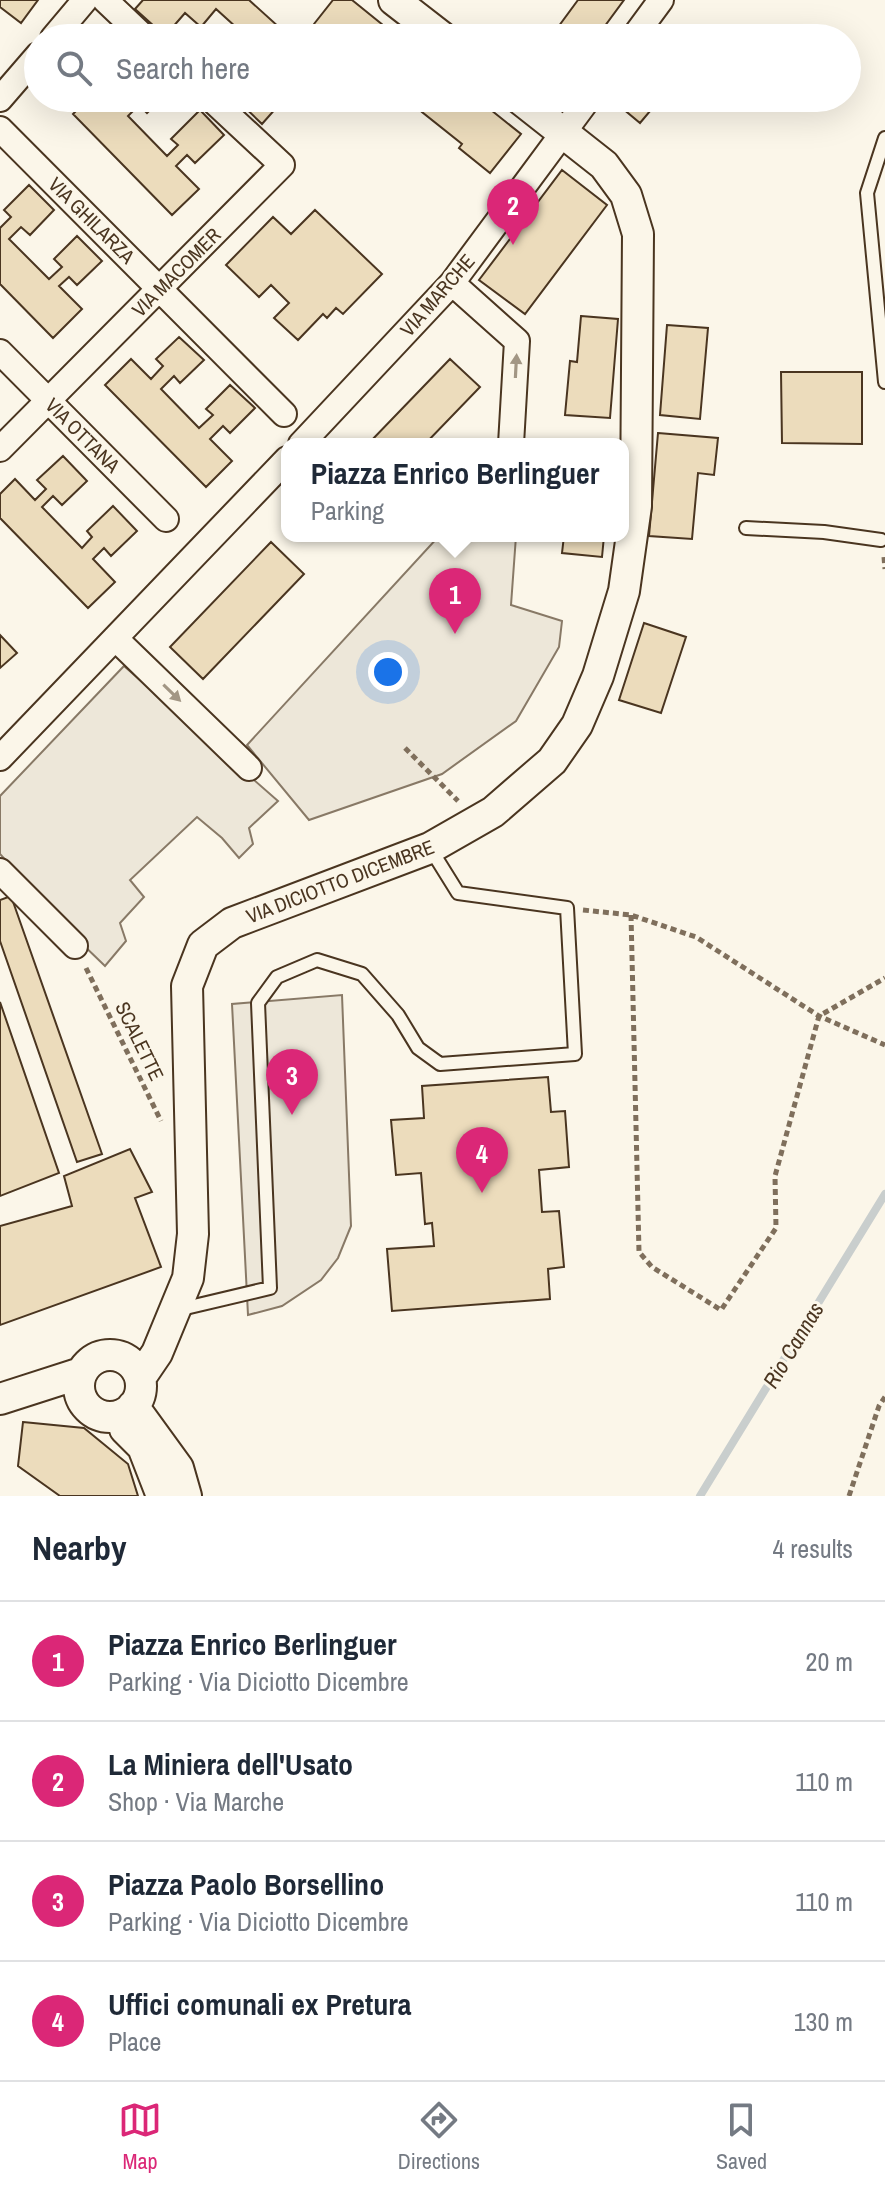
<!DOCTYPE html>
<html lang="en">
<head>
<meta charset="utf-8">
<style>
  :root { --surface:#fff; --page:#f2f2f3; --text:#1f2937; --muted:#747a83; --line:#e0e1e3; --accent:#db2777 }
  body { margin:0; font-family:"Archivo Narrow",sans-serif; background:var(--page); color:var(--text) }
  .you { position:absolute; left:388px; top:672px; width:28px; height:28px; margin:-20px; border:6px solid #fff; border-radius:50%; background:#1a73e8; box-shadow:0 0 0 12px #1a73e833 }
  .badge { display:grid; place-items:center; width:52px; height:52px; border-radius:50%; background:var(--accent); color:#fff; font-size:26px; font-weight:700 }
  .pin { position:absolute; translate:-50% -66px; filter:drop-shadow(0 2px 4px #0008) }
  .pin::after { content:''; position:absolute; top:42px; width:28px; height:24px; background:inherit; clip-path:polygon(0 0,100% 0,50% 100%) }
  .popup { position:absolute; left:281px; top:438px; width:348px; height:104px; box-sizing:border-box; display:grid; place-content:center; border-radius:16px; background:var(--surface); filter:drop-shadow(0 2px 6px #0005); font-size:26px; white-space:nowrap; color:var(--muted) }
  .popup b { font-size:30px; color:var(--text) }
  .popup::after { content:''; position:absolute; left:50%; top:100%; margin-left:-16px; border:16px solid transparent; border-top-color:var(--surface) }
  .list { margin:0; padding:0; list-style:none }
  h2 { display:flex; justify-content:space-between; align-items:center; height:104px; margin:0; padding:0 32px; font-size:34px }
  h2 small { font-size:26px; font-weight:400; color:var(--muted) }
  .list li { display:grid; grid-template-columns:52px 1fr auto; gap:24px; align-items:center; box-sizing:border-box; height:120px; padding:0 32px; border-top:2px solid var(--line) }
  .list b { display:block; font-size:30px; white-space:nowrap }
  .list p { margin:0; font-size:26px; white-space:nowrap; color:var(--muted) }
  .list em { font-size:26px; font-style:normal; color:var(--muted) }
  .icon { flex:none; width:44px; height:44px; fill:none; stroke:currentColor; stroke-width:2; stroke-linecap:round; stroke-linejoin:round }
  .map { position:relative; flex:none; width:885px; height:1496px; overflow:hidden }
  .search { position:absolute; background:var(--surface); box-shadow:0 8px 32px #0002; left:24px; right:24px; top:24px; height:88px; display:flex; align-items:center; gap:20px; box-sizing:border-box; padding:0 28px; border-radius:44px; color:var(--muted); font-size:30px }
  .sheet { height:584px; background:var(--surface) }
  nav { display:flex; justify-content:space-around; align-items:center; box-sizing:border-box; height:112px; border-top:2px solid var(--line); background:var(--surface); font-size:22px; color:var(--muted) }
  nav a { display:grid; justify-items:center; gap:4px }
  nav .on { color:var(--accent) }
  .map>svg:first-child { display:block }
</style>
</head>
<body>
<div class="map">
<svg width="885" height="1496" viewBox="0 0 885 1496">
  <rect width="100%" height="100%" fill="#fbf6e9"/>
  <path fill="#ede7d9" stroke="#887966" stroke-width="2" d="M439,536H516L511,605L562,621L559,647L516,721L442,774L309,820L247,745Z
    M124,666L278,801L249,828L253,844L239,858L222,838L197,817L130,880L144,897L120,923L126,941L105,966L76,938L0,854V796Z
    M342,995L351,1226L338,1258L321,1280L282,1306L248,1315L232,1004Z"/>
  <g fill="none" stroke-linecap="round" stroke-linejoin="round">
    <path stroke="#c9cecd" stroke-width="8" d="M700,1496L885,1194"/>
  </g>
  <path fill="#ecdcbc" stroke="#4a3520" stroke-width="2" d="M0,0H38L21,23L0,7Z
    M143,0H249L291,38H248L216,9L201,27L185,13L165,36L135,9Z
    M333,0H352L399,38H331L314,24Z
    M578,0H624L596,38H559L553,34Z
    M89,98H110L119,107L128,98H162L147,113L139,105L128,116L167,156L178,145L171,139L200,110L224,135L195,163L187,155L176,166L199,189L172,215L73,114Z
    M235,98H285L262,124Z
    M434,98H476L521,134L490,173L459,148L462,144L422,112Z
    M610,98H661L640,123Z
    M562,170L607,205L525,314L479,280Z
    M29,185L54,210L30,235L21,227L9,239L49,279L62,267L54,259L77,236L102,261L77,285L69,277L59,286L82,309L53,338L0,284V228L11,217L4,210Z
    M315,210L382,274L343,314L336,308L327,318L323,314L298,340L274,318L289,303L271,285L259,297L226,265L273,217L291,234Z
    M581,316L618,319L610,418L565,415L570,361L577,362Z
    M667,325L708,328L700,419L660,415Z
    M179,337L204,360L180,383L174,376L161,389L199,428L213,415L206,409L230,385L255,408L230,433L223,426L210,439L232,461L206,487L105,385L131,359L151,379L163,366L156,359Z
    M450,359L480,387L425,444H368Z
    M781,372H862V444L782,443Z
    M658,433L718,438L714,475L698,473L692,539L649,536Z
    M63,456L87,481L62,505L53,496L42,507L82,548L92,537L87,531L113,506L137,531L111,556L104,548L93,559L115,582L88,608L0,518V494L15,479L35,500L46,489L37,480Z
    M564,536H604L602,557L562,553Z
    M271,542L304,574L203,679L170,647Z
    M644,623L686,637L661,713L619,700Z
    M0,635L17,653L0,668Z
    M11,896L102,1154L77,1162L0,941V900Z
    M0,1002L59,1173L0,1196Z
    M548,1077L551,1112L565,1111L569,1167L539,1170L542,1212L559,1211L564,1267L548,1269L550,1299L392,1311L387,1249L434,1246L432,1223L425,1224L421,1173L396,1175L391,1120L424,1118L422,1086Z
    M130,1149L152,1192L135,1198L161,1267L0,1325V1226L72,1206L64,1176Z
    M23,1422L84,1428L128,1464L138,1496H60L18,1466Z"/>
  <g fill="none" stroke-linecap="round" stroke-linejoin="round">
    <defs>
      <path id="service" d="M885,138L867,193L885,382
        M746,528L824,532L881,540
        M177,1310L270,1288L258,1003L277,977L317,960L362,974L398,1015L418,1048L440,1064L575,1054L567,908L458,893L430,848"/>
      <path id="minor" d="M105,0L145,38
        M53,38L85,0
        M633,38L661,0
        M0,99L38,55
        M0,129L284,414
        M452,283L517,341L511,444
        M0,352L166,519
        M301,444L452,283L589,98
        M0,449L282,165L210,98
        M116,639L249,768
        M0,758L287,459
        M0,871L75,946"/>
      <path id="tertiary" d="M394,0L443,38
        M79 1386a31 31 0 1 1 62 0a31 31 0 1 1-62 0Z
        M140,1378L157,1353L188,1278L193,1234L187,986L203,945L232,923L430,848L493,812L552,761L577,725L598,676L624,591L636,506L638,234L626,195L604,165L519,98
        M0,1399L81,1373
        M133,1406L178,1468L186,1496
        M125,1429L143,1447L162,1496"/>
    </defs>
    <use href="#service" stroke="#4a3520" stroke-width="16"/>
    <use href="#minor" stroke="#4a3520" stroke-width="28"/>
    <use href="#tertiary" stroke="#4a3520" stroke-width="34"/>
    <path stroke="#7f6f5c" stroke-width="5" stroke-dasharray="6 4" stroke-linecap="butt" d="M884,557L885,569
      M405,748L458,801
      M583,910L631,915L696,937L819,1016L885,1045
      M631,915L639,1252L652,1267L721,1310L776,1228L775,1176L819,1016L885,978
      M86,968L161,1121
      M849,1496L879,1406L885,1397"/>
    <use href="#service" stroke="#fbf6e9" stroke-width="12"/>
    <use href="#minor" stroke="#fbf6e9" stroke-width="24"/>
    <use href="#tertiary" stroke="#fbf6e9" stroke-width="30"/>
  </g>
  <defs><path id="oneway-solid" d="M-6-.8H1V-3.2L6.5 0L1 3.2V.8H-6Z" transform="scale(2)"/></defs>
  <g fill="#a29684">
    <use href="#oneway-solid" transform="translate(516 366) rotate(-87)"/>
    <use href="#oneway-solid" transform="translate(172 693) rotate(44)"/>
  </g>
  <g text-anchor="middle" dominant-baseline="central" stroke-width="6" stroke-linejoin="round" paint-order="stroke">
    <g font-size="20" fill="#4a3520" stroke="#fbf6e9">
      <text transform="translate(92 220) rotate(45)">VIA GHILARZA</text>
      <text transform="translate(176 272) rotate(-45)">VIA MACOMER</text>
      <text transform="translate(437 295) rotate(-49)">VIA MARCHE</text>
      <text transform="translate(83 435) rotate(45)">VIA OTTANA</text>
      <text transform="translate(340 881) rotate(-21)">VIA DICIOTTO DICEMBRE</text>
      <text transform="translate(140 1041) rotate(64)">SCALETTE</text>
    </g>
    <g font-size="22" font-style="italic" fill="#4a3520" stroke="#fbf6e9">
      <text transform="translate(793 1345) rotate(-59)">Rio Cannas</text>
    </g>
  </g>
</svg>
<div class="you"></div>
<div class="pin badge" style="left:455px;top:634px">1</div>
<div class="popup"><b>Piazza Enrico Berlinguer</b>Parking</div>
<div class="pin badge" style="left:513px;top:245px">2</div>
<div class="pin badge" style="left:292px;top:1115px">3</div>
<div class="pin badge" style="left:482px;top:1193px">4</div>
<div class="search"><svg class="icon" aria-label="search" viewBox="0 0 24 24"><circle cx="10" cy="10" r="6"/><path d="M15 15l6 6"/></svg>Search here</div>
</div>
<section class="sheet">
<h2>Nearby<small>4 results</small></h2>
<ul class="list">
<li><span class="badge">1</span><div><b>Piazza Enrico Berlinguer</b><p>Parking · Via Diciotto Dicembre</p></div><em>20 m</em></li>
<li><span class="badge">2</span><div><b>La Miniera dell'Usato</b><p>Shop · Via Marche</p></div><em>110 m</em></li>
<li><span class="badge">3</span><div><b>Piazza Paolo Borsellino</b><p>Parking · Via Diciotto Dicembre</p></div><em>110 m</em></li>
<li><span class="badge">4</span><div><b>Uffici comunali ex Pretura</b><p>Place</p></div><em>130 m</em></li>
</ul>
</section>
<nav>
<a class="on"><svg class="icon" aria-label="map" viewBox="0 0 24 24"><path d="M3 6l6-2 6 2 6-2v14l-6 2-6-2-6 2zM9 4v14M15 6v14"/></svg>Map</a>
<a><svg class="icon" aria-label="directions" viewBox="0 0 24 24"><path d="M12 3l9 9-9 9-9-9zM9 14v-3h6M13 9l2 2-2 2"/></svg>Directions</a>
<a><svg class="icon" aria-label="saved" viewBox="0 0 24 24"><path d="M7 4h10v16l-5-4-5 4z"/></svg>Saved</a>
</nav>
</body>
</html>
